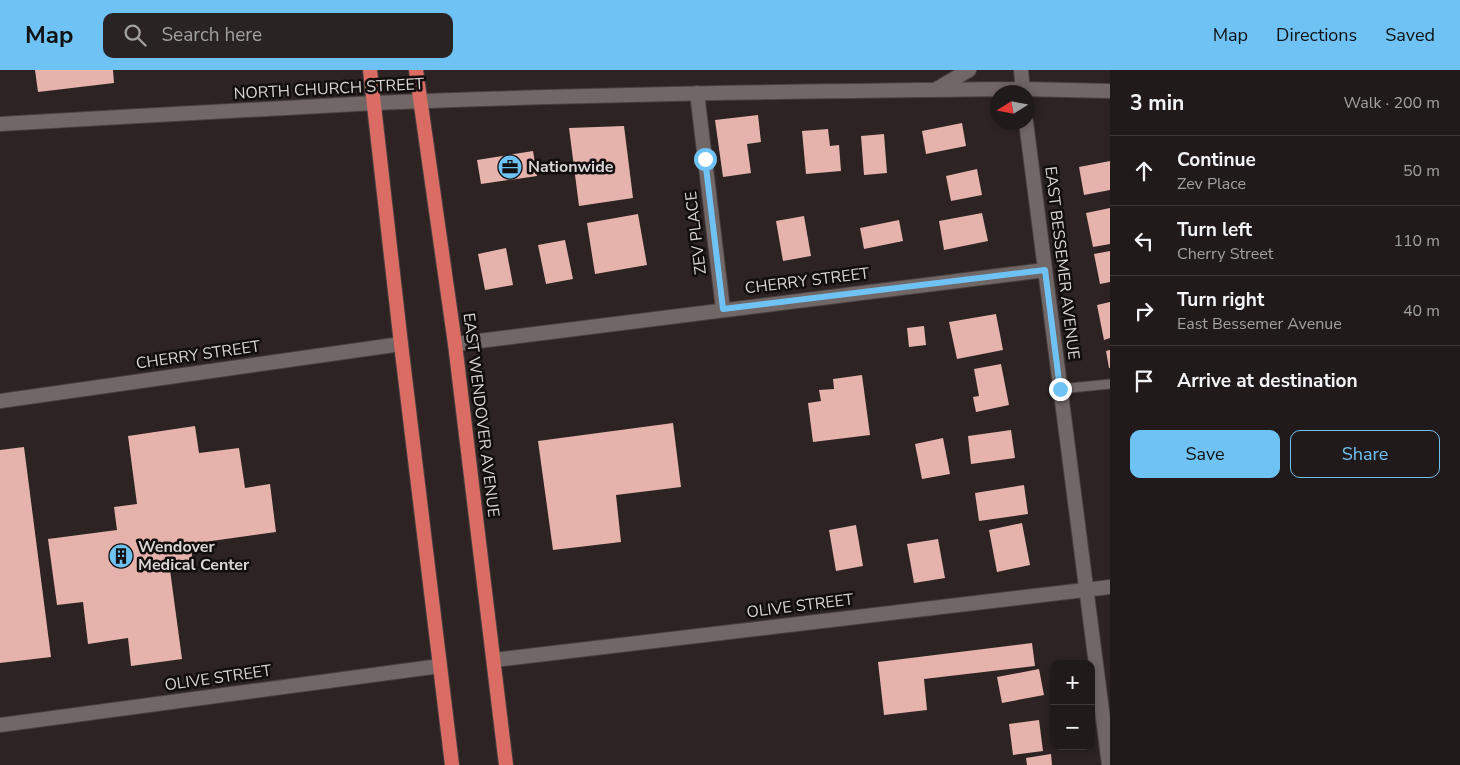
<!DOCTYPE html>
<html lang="en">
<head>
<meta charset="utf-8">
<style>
  :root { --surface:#211a1a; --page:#292323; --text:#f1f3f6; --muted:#a2a1a2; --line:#3e3839; --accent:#6fc2f4 }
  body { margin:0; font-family:"Nunito Sans",sans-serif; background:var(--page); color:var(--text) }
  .controls { position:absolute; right:15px; bottom:15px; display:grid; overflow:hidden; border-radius:10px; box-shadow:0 2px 8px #0003 }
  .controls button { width:45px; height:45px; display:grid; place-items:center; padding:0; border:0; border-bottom:1px solid var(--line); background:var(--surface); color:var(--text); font:25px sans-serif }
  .compass { position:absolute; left:990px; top:15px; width:45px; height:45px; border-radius:50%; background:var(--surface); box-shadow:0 2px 8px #0003; rotate:259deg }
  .stop { position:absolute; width:15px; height:15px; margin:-11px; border:4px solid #6fc2f4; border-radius:50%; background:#fff }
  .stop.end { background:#6fc2f4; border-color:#fff; box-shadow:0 1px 5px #0008 }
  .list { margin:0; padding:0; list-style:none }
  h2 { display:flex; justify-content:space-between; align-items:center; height:65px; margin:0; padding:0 20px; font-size:21px }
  h2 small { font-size:16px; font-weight:400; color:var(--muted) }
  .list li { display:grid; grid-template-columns:32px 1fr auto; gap:15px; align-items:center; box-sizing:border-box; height:70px; padding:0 20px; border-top:1px solid var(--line) }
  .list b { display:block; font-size:19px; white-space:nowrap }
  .list p { margin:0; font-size:16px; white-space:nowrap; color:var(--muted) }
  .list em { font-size:16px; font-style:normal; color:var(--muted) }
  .actions { display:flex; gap:10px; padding:15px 20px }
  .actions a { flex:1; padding:11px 0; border:1px solid var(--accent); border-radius:10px; text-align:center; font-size:18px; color:var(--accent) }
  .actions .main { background:var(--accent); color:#111 }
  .icon { flex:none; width:28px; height:28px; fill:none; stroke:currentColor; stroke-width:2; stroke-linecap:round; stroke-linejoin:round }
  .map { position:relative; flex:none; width:1110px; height:695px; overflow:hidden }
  header { display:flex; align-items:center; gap:30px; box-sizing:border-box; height:70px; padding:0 25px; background:var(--accent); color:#111 }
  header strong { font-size:24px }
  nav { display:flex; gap:28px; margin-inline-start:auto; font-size:18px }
  .search { width:350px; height:45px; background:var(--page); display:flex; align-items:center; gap:12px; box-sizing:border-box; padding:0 18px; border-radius:10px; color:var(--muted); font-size:19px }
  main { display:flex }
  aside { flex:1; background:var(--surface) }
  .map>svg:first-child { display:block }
</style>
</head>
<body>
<header>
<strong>Map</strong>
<div class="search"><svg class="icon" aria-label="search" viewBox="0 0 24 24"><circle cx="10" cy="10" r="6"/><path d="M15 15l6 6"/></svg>Search here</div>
<nav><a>Map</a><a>Directions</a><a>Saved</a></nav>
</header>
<main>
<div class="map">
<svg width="1110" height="695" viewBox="0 0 1110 695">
  <rect width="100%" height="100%" fill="#2c2322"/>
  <path fill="#e6b3ac" d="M35,0H113L114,13L38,22Z
    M758,45L761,72L747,74L751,103L723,107L715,50Z
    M962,53L966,76L926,84L922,61Z
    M624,56L633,128L579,136L569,58Z
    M828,59L830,76L839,75L841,101L806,104L802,61Z
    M884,64L887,103L864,105L861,66Z
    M533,81L537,106L481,114L477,90Z
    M1110,91V120L1084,125L1079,97Z
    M977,99L982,125L951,131L946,106Z
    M1110,138V174L1093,177L1086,143Z
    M982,143L988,171L944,180L939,151Z
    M638,144L647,195L595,204L587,153Z
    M804,146L811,186L783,191L776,151Z
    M899,150L903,171L864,179L860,158Z
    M565,170L573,209L546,214L538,175Z
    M506,178L513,215L485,220L478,184Z
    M1110,181V212L1100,214L1094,184Z
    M1110,232V268L1104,270L1097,235Z
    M996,244L1003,280L957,289L949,252Z
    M924,256L926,275L909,277L907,258Z
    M1110,280V298H1109L1106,281Z
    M1001,294L1009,335L976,342L973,327L979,326L974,299Z
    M862,305L870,365L813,372L808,333L821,331L819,320L834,319L833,309Z
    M673,353L681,417L616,425L621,472L553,480L538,371Z
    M195,356L199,383L239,378L245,418L270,414L276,462L190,474L194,497L170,500L182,589L131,596L128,568L88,574L83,532L57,535L48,469L117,460L114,437L137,434L128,366Z
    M1011,360L1015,388L971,394L968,366Z
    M943,368L950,404L922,409L915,374Z
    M24,377L51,587L0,593V380Z
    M1024,415L1028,444L979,451L975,423Z
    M1022,453L1030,495L997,502L989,460Z
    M856,455L863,496L836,501L829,460Z
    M938,469L945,508L914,513L907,474Z
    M1032,573L1035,596L924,609L927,640L884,645L878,592Z
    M1039,599L1044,625L1002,633L997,607Z
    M1039,650L1043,681L1013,685L1009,654Z
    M1051,684L1052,695H1027L1026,688Z"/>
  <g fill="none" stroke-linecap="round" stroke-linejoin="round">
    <defs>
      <path id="service" d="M1060,319L1110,314"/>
      <path id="minor" d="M697,23L723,239
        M455,274L1045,200
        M0,331L401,274
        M494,590L1110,517
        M0,655L440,596"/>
      <path id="tertiary" d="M1022,19L1110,21"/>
      <path id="secondary" d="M1021,0L1023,22
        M935,20L969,0
        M1026,52L1109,695
        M0,54C125,47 250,39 375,33C590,24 806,21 1022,19"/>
      <path id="trunk" d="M370,0L401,274L452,695
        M416,0L455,274L506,695"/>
    </defs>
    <use href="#service" stroke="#484140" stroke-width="11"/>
    <use href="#minor" stroke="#484140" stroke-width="16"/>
    <use href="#tertiary" stroke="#484140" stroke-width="16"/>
    <use href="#secondary" stroke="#484140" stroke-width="16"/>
    <use href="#trunk" stroke="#484140" stroke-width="16"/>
    <use href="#service" stroke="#716766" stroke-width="9"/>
    <use href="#minor" stroke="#716766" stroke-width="14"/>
    <use href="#tertiary" stroke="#716766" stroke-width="14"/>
    <use href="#secondary" stroke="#716766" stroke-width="14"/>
    <use href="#trunk" stroke="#da6c63" stroke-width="14"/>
  </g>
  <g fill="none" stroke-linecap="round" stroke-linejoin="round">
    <path stroke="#6fc2f4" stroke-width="6" d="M705,89L723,239L1045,200L1060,319"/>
  </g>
  <defs>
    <symbol id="office-disc" viewBox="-11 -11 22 22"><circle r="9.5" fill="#6fc2f4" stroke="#110e0d"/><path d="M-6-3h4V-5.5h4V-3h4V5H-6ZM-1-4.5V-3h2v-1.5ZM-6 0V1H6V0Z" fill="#111"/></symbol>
    <symbol id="building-disc" viewBox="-11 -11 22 22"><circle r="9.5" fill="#6fc2f4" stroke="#110e0d"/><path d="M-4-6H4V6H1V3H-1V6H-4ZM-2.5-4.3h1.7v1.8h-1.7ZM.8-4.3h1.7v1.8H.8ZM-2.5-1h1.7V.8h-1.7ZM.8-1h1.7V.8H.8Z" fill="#111"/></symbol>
  </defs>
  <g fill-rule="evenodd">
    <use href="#office-disc" x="496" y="83" width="28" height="28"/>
    <use href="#building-disc" x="107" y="472" width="28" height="28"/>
  </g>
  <g text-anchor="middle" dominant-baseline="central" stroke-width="5" stroke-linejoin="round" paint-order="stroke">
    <g font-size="16" fill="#dbd5d5" stroke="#110e0d">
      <text transform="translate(329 19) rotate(-3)">NORTH CHURCH STREET</text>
      <text transform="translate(696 163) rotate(-97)">ZEV PLACE</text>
      <text transform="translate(1062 193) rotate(83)">EAST BESSEMER AVENUE</text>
      <text transform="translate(807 211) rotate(-7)">CHERRY STREET</text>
      <text transform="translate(198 285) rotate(-8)">CHERRY STREET</text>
      <text transform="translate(481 345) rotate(83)">EAST WENDOVER AVENUE</text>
      <text transform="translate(800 536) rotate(-7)">OLIVE STREET</text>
      <text transform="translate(218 608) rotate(-8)">OLIVE STREET</text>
    </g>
    <g font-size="16" font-weight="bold" fill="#dbd5d5" stroke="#110e0d" text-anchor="start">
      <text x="528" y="97">Nationwide</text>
      <text x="138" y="477">Wendover<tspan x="138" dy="18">Medical Center</tspan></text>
    </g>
  </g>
</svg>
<div class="controls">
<button>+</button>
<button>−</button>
</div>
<svg class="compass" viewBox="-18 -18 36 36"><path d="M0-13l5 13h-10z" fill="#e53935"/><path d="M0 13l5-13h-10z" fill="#a2a1a2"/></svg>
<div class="stop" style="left:705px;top:89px"></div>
<div class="stop end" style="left:1060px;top:319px"></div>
</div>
<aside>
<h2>3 min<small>Walk · 200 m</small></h2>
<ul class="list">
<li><svg class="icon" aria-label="ahead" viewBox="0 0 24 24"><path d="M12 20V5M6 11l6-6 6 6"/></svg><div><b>Continue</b><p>Zev Place</p></div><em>50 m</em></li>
<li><svg class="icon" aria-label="left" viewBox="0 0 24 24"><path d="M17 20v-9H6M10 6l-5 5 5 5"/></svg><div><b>Turn left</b><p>Cherry Street</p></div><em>110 m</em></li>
<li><svg class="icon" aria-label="right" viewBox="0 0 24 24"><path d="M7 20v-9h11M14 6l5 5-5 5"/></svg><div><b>Turn right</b><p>East Bessemer Avenue</p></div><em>40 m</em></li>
<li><svg class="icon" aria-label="arrive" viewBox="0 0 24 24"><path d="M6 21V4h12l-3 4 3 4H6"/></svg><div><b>Arrive at destination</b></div></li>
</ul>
<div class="actions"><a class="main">Save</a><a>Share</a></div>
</aside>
</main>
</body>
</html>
